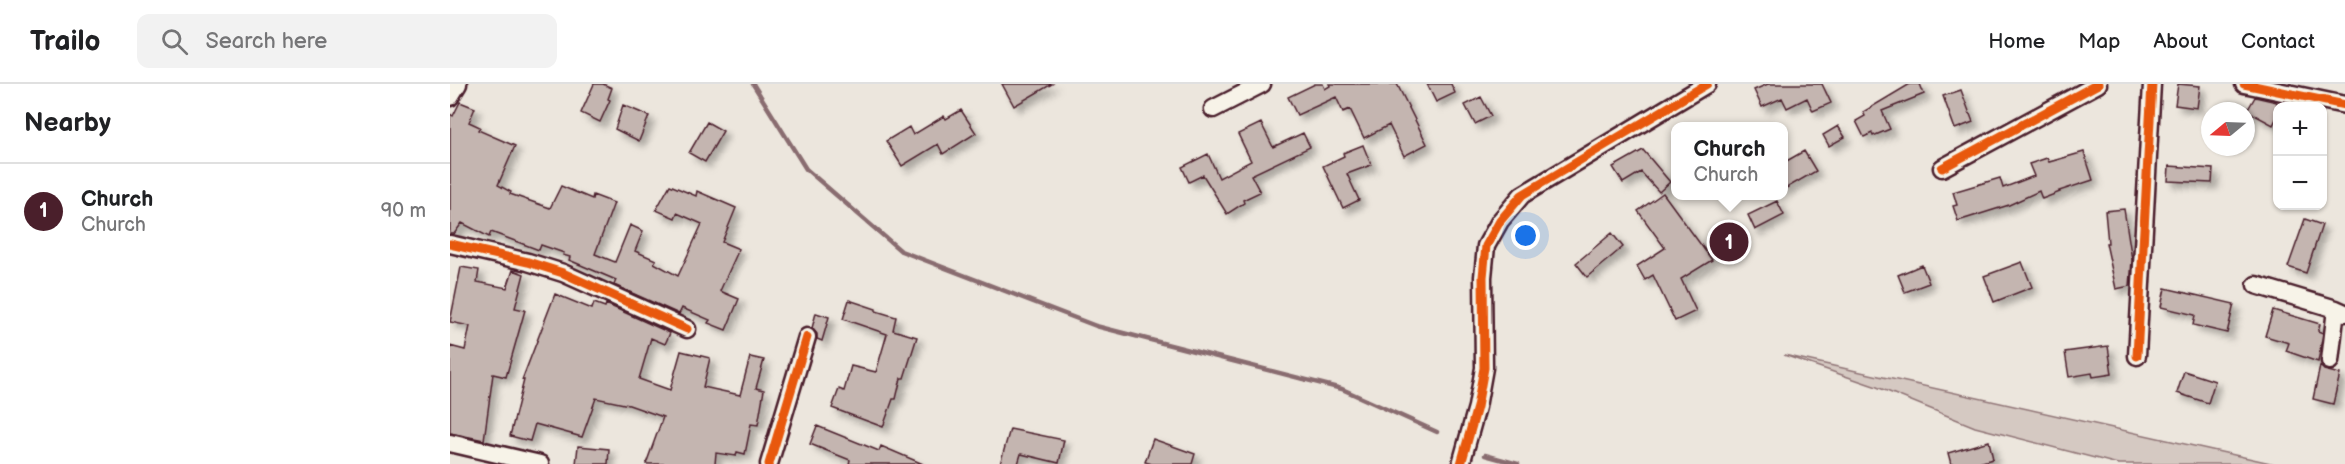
<!DOCTYPE html>
<html lang="en">
<head>
<meta charset="utf-8">
<style>
  :root { --surface:#fff; --page:#f2f2f2; --text:#202124; --muted:#757577; --line:#e0e0e0; --accent:#4a1f2b }
  body { margin:0; font-family:"Balsamiq Sans",sans-serif; background:var(--page); color:var(--text) }
  .controls { position:absolute; right:18px; top:18px; display:grid; overflow:hidden; border-radius:12px; box-shadow:0 2px 4px #0004 }
  .controls button { width:54px; height:54px; display:grid; place-items:center; padding:0; border:0; border-bottom:2px solid var(--line); background:var(--surface); color:var(--text); font:30px sans-serif }
  .compass { position:absolute; left:1751px; top:18px; width:54px; height:54px; border-radius:50%; background:var(--surface); box-shadow:0 2px 4px #0004; rotate:251deg }
  .you { position:absolute; left:1076px; top:152px; width:21px; height:21px; margin:-15px; border:4px solid #fff; border-radius:50%; background:#1a73e8; box-shadow:0 0 0 9px #1a73e833 }
  .badge { display:grid; place-items:center; width:39px; height:39px; border-radius:50%; background:var(--accent); color:#fff; font-size:20px; font-weight:700 }
  .pin { position:absolute; translate:-50% -50%; border:3px solid #fff; box-shadow:0 2px 6px #0006 }
  .popup { position:absolute; left:1221px; top:38px; width:117px; height:78px; box-sizing:border-box; display:grid; place-content:center; border-radius:12px; background:var(--surface); filter:drop-shadow(0 2px 4px #0005); font-size:20px; white-space:nowrap; color:var(--muted) }
  .popup b { font-size:22px; color:var(--text) }
  .popup::after { content:''; position:absolute; left:50%; top:100%; margin-left:-12px; border:12px solid transparent; border-top-color:var(--surface) }
  .list { margin:0; padding:0; list-style:none }
  h2 { display:flex; justify-content:space-between; align-items:center; height:78px; margin:0; padding:0 24px; font-size:26px }
  h2 small { font-size:20px; font-weight:400; color:var(--muted) }
  .list li { display:grid; grid-template-columns:39px 1fr auto; gap:18px; align-items:center; box-sizing:border-box; height:96px; padding:0 24px; border-top:2px solid var(--line) }
  .list b { display:block; font-size:22px; white-space:nowrap }
  .list p { margin:0; font-size:20px; white-space:nowrap; color:var(--muted) }
  .list em { font-size:20px; font-style:normal; color:var(--muted) }
  .icon { flex:none; width:33px; height:33px; fill:none; stroke:currentColor; stroke-width:2; stroke-linecap:round; stroke-linejoin:round }
  .map { position:relative; flex:none; width:1895px; height:380px; overflow:hidden }
  header { display:flex; align-items:center; gap:36px; box-sizing:border-box; height:84px; padding:0 30px; background:var(--surface); border-bottom:2px solid var(--line) }
  header strong { font-size:28px }
  nav { display:flex; gap:33px; margin-inline-start:auto; font-size:21px }
  .search { width:420px; height:54px; background:var(--page); display:flex; align-items:center; gap:15px; box-sizing:border-box; padding:0 21px; border-radius:12px; color:var(--muted); font-size:22px }
  main { display:flex }
  aside { flex:1; background:var(--surface) }
  .map>svg:first-child { display:block }
</style>
</head>
<body>
<header>
<strong>Trailo</strong>
<div class="search"><svg class="icon" aria-label="search" viewBox="0 0 24 24"><circle cx="10" cy="10" r="6"/><path d="M15 15l6 6"/></svg>Search here</div>
<nav><a>Home</a><a>Map</a><a>About</a><a>Contact</a></nav>
</header>
<main>
<aside>
<h2>Nearby<small></small></h2>
<ul class="list">
<li><span class="badge">1</span><div><b>Church</b><p>Church</p></div><em>90 m</em></li>
</ul>
</aside>
<div class="map">
<svg width="1895" height="380" viewBox="0 0 1895 380">
  <defs>
    <filter id="shadow"><feDropShadow dx="5.5" dy="5.5" stdDeviation="3" flood-color="#0004"/></filter>
  </defs>
  <rect width="100%" height="100%" fill="#ece6dd"/>
  <filter id="ink" filterUnits="userSpaceOnUse"><feTurbulence type="fractalNoise" baseFrequency=".0167" numOctaves="2"/><feDisplacementMap in="SourceGraphic" scale="12" xChannelSelector="R" yChannelSelector="G"/><feConvolveMatrix kernelMatrix="1 2 1 2 8 2 1 2 1" color-interpolation-filters="sRGB"/></filter>
  <g filter="url(#ink)">
    <path fill="#d5c9c2" stroke="#907476" stroke-width="1.5" d="M1334,271L1825,380H1668L1525,343L1427,303Z"/>
    <g fill="none" stroke-linecap="round" stroke-linejoin="round">
      <path stroke="#896c6f" stroke-width="4.5" d="M303,0L356,85L451,167L646,242L892,305L987,348
        M1035,371L1068,380"/>
    </g>
    <path fill="#c4b5b0" stroke="#4a1f2b" stroke-width="1.5" filter="url(#shadow)" d="M144,0H153L162,4L158,15L160,16L150,38L131,29Z
      M552,0H602L564,22Z
      M865,0H873L875,5L880,2L879,0H947L977,60L954,72L939,41L914,54L900,25L893,28L886,13L847,31L838,13Z
      M977,0H1001L1005,9L986,18Z
      M1318,0H1372L1381,19L1363,27L1357,14L1337,24L1332,14L1312,23L1304,6Z
      M1460,0H1470L1474,10L1432,27L1440,45L1423,52L1422,49L1414,53L1406,37L1415,32L1413,28Z
      M1728,0L1750,2L1747,24L1725,21Z
      M1511,6L1523,38L1505,45L1493,12Z
      M1031,13L1041,32L1025,40L1015,21Z
      M1805,13L1827,18V33L1823,41L1797,27Z
      M10,18L25,24L19,38L30,43L28,46L65,62L48,101L61,108L60,110L100,124L111,102L142,115L143,111L164,119L145,170L165,178L180,141L193,147L185,167L206,176L204,179L228,192L252,140L227,129L225,134L206,126L220,101L246,112L247,107L286,124L272,158L289,165L270,207L289,215L276,246L258,239L260,236L232,224L229,230L164,201L166,196L119,176L120,173L113,171L114,169L91,161L89,166L41,148L39,153L12,139L4,150H0V30L3,32Z
      M173,21L199,32L189,57L165,45Z
      M511,26L526,49L493,70L488,60L452,82L436,57L459,43L463,51L494,32L496,35Z
      M257,38L273,47L255,78L239,69Z
      M811,39L823,63L853,49L860,63L801,91L810,108L793,116L794,119L777,130L753,91L739,98L732,83L758,70L769,94L801,77L788,50Z
      M1388,42L1395,53L1379,62L1373,51Z
      M913,61L921,81L897,90L909,116L893,124L873,82L894,72L893,69Z
      M1193,66L1220,98L1209,108L1191,88L1173,99L1163,83Z
      M1354,67L1366,87L1333,106V79Z
      M1634,68L1643,96L1609,107L1610,108L1592,115L1589,107L1559,121L1508,137L1503,122L1507,121L1503,108L1550,94L1553,104L1584,92L1579,80L1597,74L1599,78Z
      M1719,82L1763,85L1762,99L1718,97Z
      M1213,109L1262,176L1231,195L1246,227L1225,237L1203,191L1195,196L1187,182L1215,164L1188,127Z
      M1327,117L1334,131L1305,146L1298,131Z
      M1674,125L1682,176L1680,202L1666,205L1656,159H1658L1655,127Z
      M1855,135L1872,141L1856,189L1838,183Z
      M1162,149L1173,163L1137,193L1126,179Z
      M1572,178L1582,203L1544,218L1534,192Z
      M1472,181L1479,199L1455,208L1448,191Z
      M11,183L29,186L27,198L57,204L63,186L74,190L65,224L75,226L56,293L43,290L34,356L0,349V262L15,266L20,242L0,238Z
      M1715,204L1784,220L1777,249L1743,241L1745,231L1711,223Z
      M105,210L142,225L144,219L155,223L156,220L220,249L215,260L201,254L189,295L220,306L231,267L260,274L253,303L290,311L300,273L314,276L306,304L314,306L308,341L301,340L295,370L287,368L286,372L266,369L265,380H196L213,333L179,321L146,314L132,353L85,340L80,357L60,352L74,296H72Z
      M399,216L426,225V227L446,233L443,246L467,253L454,294H451L446,315H443L433,343L382,324L389,305L394,307L401,282L426,288L437,250L393,235Z
      M1823,226L1870,240L1868,247L1873,249L1868,278L1836,267L1839,259L1815,252Z
      M366,229L379,233L372,257L367,255V250L362,244Z
      M1658,262L1662,290L1643,293L1642,289L1619,293L1615,268Z
      M1870,282L1874,286L1890,290L1883,320L1863,315Z
      M1734,287L1765,297L1758,319L1727,309Z
      M367,342L429,367L431,362L473,380H399L400,376L360,360Z
      M560,345L614,356L609,379L571,370L568,380H550Z
      M703,355L745,370L742,380H702L695,378Z
      M1539,357L1543,375L1525,380H1501L1498,369Z
      M128,362L159,365L158,380H126Z"/>
    <g fill="none" stroke-linecap="round" stroke-linejoin="round">
      <defs>
        <path id="minor" d="M1794,0L1895,21
          M0,13L8,0
          M763,25L812,0
          M1492,84L1648,0
          M0,160L78,178L113,189L237,245
          M1806,201L1886,225L1895,229
          M1687,272L1702,0
          M1880,277L1886,225
          M0,359L90,380
          M319,380L357,253
          M1011,380L1027,323L1034,284L1033,193L1036,162L1050,137L1072,111L1257,0"/>
      </defs>
      <use href="#minor" stroke="#4a1f2b" stroke-width="21"/>
      <use href="#minor" stroke="#f7f3e8" stroke-width="16"/>
      <defs>
        <path id="cycleway" d="M1794,0L1895,21
          M1492,84L1648,0
          M0,160L78,178L113,189L237,245
          M1687,272L1702,0
          M319,380L357,253
          M1011,380L1027,323L1034,284L1033,193L1036,162L1050,137L1072,111L1257,0"/>
      </defs>
      <use href="#cycleway" stroke="#f7f3e8" stroke-width="13"/>
      <use href="#cycleway" stroke="#e8590c" stroke-width="9"/>
    </g>
  </g>
</svg>
<div class="controls">
<button>+</button>
<button>−</button>
</div>
<svg class="compass" viewBox="-18 -18 36 36"><path d="M0-13l5 13h-10z" fill="#e53935"/><path d="M0 13l5-13h-10z" fill="#757577"/></svg>
<div class="you"></div>
<div class="pin badge" style="left:1279px;top:158px">1</div>
<div class="popup"><b>Church</b>Church</div>
</div>
</main>
</body>
</html>
